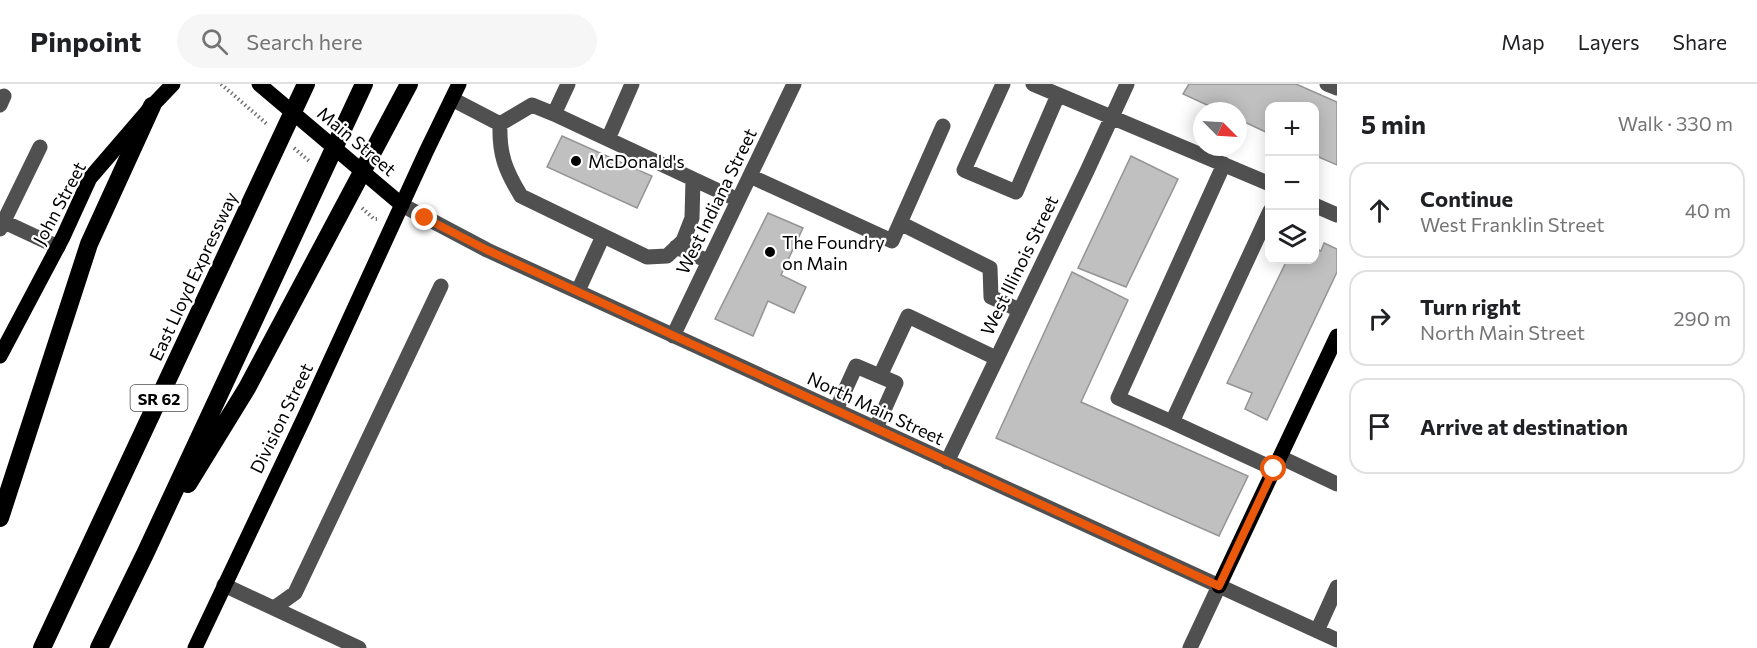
<!DOCTYPE html>
<html lang="en">
<head>
<meta charset="utf-8">
<style>
  :root { --surface:#fff; --page:#f6f6f6; --text:#202124; --muted:#757577; --line:#e0e0e0 }
  body { margin:0; font-family:Commissioner,sans-serif; background:var(--page); color:var(--text) }
  .controls { position:absolute; right:18px; top:18px; display:grid; overflow:hidden; border-radius:12px; box-shadow:0 3px 15px #0003 }
  .controls button { width:54px; height:54px; display:grid; place-items:center; padding:0; border:0; border-bottom:2px solid var(--line); background:var(--surface); color:var(--text); font:30px sans-serif }
  .compass { position:absolute; left:1193px; top:18px; width:54px; height:54px; border-radius:50%; background:var(--surface); box-shadow:0 3px 15px #0003; rotate:114deg }
  .stop { position:absolute; width:18px; height:18px; margin:-14px; border:4px solid #ea580c; border-radius:50%; background:#fff }
  .stop.end { background:#ea580c; border-color:#fff; box-shadow:0 2px 6px #0008 }
  .list { margin:0; padding:0; list-style:none }
  h2 { display:flex; justify-content:space-between; align-items:center; height:78px; margin:0; padding:0 24px; font-size:26px }
  h2 small { font-size:20px; font-weight:400; color:var(--muted) }
  .list li { display:grid; grid-template-columns:39px 1fr auto; gap:18px; align-items:center; box-sizing:border-box; height:96px; margin:0 12px 12px; padding:0 12px; border:2px solid var(--line); border-radius:18px }
  .list b { display:block; font-size:22px; white-space:nowrap }
  .list p { margin:0; font-size:20px; white-space:nowrap; color:var(--muted) }
  .list em { font-size:20px; font-style:normal; color:var(--muted) }
  .icon { flex:none; width:33px; height:33px; fill:none; stroke:currentColor; stroke-width:2; stroke-linecap:round; stroke-linejoin:round }
  .map { position:relative; flex:none; width:1337px; height:564px; overflow:hidden }
  header { display:flex; align-items:center; gap:36px; box-sizing:border-box; height:84px; padding:0 30px; background:var(--surface); border-bottom:2px solid var(--line) }
  header strong { font-size:28px }
  nav { display:flex; gap:33px; margin-inline-start:auto; font-size:21px }
  .search { width:420px; height:54px; background:var(--page); display:flex; align-items:center; gap:15px; box-sizing:border-box; padding:0 21px; border-radius:33px; color:var(--muted); font-size:22px }
  main { display:flex }
  aside { flex:1; background:var(--surface) }
  .map>svg:first-child { display:block }
</style>
</head>
<body>
<header>
<strong>Pinpoint</strong>
<div class="search"><svg class="icon" aria-label="search" viewBox="0 0 24 24"><circle cx="10" cy="10" r="6"/><path d="M15 15l6 6"/></svg>Search here</div>
<nav><a>Map</a><a>Layers</a><a>Share</a></nav>
</header>
<main>
<div class="map">
<svg width="1337" height="564" viewBox="0 0 1337 564">
  <rect width="100%" height="100%" fill="#fff"/>
  <path fill="#c0c0c0" stroke="#949494" stroke-width="1.5" d="M1189,0H1296L1337,18V81L1314,71V22H1270V50L1238,35V27H1220L1183,10Z
    M562,52L652,92L637,124L547,83Z
    M1131,72L1178,95L1126,203L1078,184Z
    M768,129L803,144L781,191L806,203L794,229L768,217L753,252L715,235Z
    M1324,159L1337,165V188L1267,336L1245,325L1252,309L1227,299L1287,176H1314V164L1321,167Z
    M1072,188L1128,216L1081,318L1248,392L1219,452L996,354Z"/>
  <g fill="none" stroke-linecap="round" stroke-linejoin="round">
    <path stroke="#727272" stroke-width="4" stroke-dasharray="1.5 3" stroke-linecap="butt" d="M221,0L268,41
      M294,64L309,77
      M362,124L374,135H377"/>
    <path stroke="#505050" stroke-width="15" d="M1003,0L964,86L1016,108L1058,11
      M1033,0L1270,100
      M1327,0L1337,4
      M452,15L500,40
      M0,21L4,12
      M554,30L568,0
      M608,55L632,0
      M750,92L892,157L943,42
      M693,95L692,134L683,157L667,172L647,173L521,112C505,86 499,70 500,40L532,21L554,30L738,116
      M402,121L487,166L1337,556
      M1314,121L1337,131
      M1270,127L1172,338L1274,385
      M0,136L58,163
      M900,139L990,184L991,213L1019,226
      M0,145L40,63
      M676,163L708,177
      M578,207L603,152
      M673,252L794,0
      M880,292L908,232L996,274
      M836,326L856,282L896,299L876,344
      M1172,338L1118,314L1224,80
      M1280,373L1337,400
      M947,378L1087,87L1127,0
      M224,501L359,564
      M274,524L295,509L441,202
      M1317,547L1337,503
      M1190,564L1219,502"/>
    <path stroke="#000" stroke-width="15" d="M259,0L402,121
      M0,272L63,153L90,94L152,22L173,0
      M1219,502L1337,252
      M195,564L304,334L426,68L459,0"/>
    <path stroke="#000" stroke-width="18" d="M188,400L247,304L409,0
      M0,434L89,160L152,22
      M42,564L306,0
      M99,564L145,470L364,0"/>
  </g>
  <g fill="none" stroke-linecap="round" stroke-linejoin="round">
    <path stroke="#ea580c" stroke-width="8" d="M425,134L487,166L1219,502L1274,385"/>
  </g>
  <g fill="#000" stroke="#fff" stroke-width="2">
    <circle cx="576" cy="77" r="6"/>
    <circle cx="770" cy="168" r="6"/>
  </g>
  <g text-anchor="middle" dominant-baseline="central" stroke-width="4.5" stroke-linejoin="round" paint-order="stroke">
    <rect fill="#fff" stroke="#4c4c4c" stroke-width="1.5" x="130.5" y="301" width="57" height="26" rx="4.5"/>
    <g font-size="16" font-weight="bold" fill="#000">
      <text x="159" y="314">SR 62</text>
    </g>
    <g font-size="18" fill="#000" stroke="#fff">
      <text transform="translate(357 57) rotate(40)">Main Street</text>
      <text transform="translate(716 117) rotate(-64)">West Indiana Street</text>
      <text transform="translate(59 119) rotate(-62)">John Street</text>
      <text transform="translate(1019 181) rotate(-64)">West Illinois Street</text>
      <text transform="translate(193 192) rotate(-65)">East Lloyd Expressway</text>
      <text transform="translate(876 324) rotate(25)">North Main Street</text>
      <text transform="translate(281 334) rotate(-64)">Division Street</text>
    </g>
    <g font-size="18" fill="#000" stroke="#fff" text-anchor="start">
      <text x="588" y="77">McDonald's</text>
      <text x="782" y="158">The Foundry<tspan x="782" dy="21">on Main</tspan></text>
    </g>
  </g>
</svg>
<div class="controls">
<button>+</button>
<button>−</button>
<button><svg class="icon" aria-label="layers" viewBox="0 0 24 24"><path d="M12 4l9 5-9 5-9-5zM3 14l9 5 9-5"/></svg></button>
</div>
<svg class="compass" viewBox="-18 -18 36 36"><path d="M0-13l5 13h-10z" fill="#e53935"/><path d="M0 13l5-13h-10z" fill="#757577"/></svg>
<div class="stop" style="left:1274px;top:385px"></div>
<div class="stop end" style="left:425px;top:134px"></div>
</div>
<aside>
<h2>5 min<small>Walk · 330 m</small></h2>
<ul class="list">
<li><svg class="icon" aria-label="ahead" viewBox="0 0 24 24"><path d="M12 20V5M6 11l6-6 6 6"/></svg><div><b>Continue</b><p>West Franklin Street</p></div><em>40 m</em></li>
<li><svg class="icon" aria-label="right" viewBox="0 0 24 24"><path d="M7 20v-9h11M14 6l5 5-5 5"/></svg><div><b>Turn right</b><p>North Main Street</p></div><em>290 m</em></li>
<li><svg class="icon" aria-label="arrive" viewBox="0 0 24 24"><path d="M6 21V4h12l-3 4 3 4H6"/></svg><div><b>Arrive at destination</b></div></li>
</ul>
</aside>
</main>
</body>
</html>
